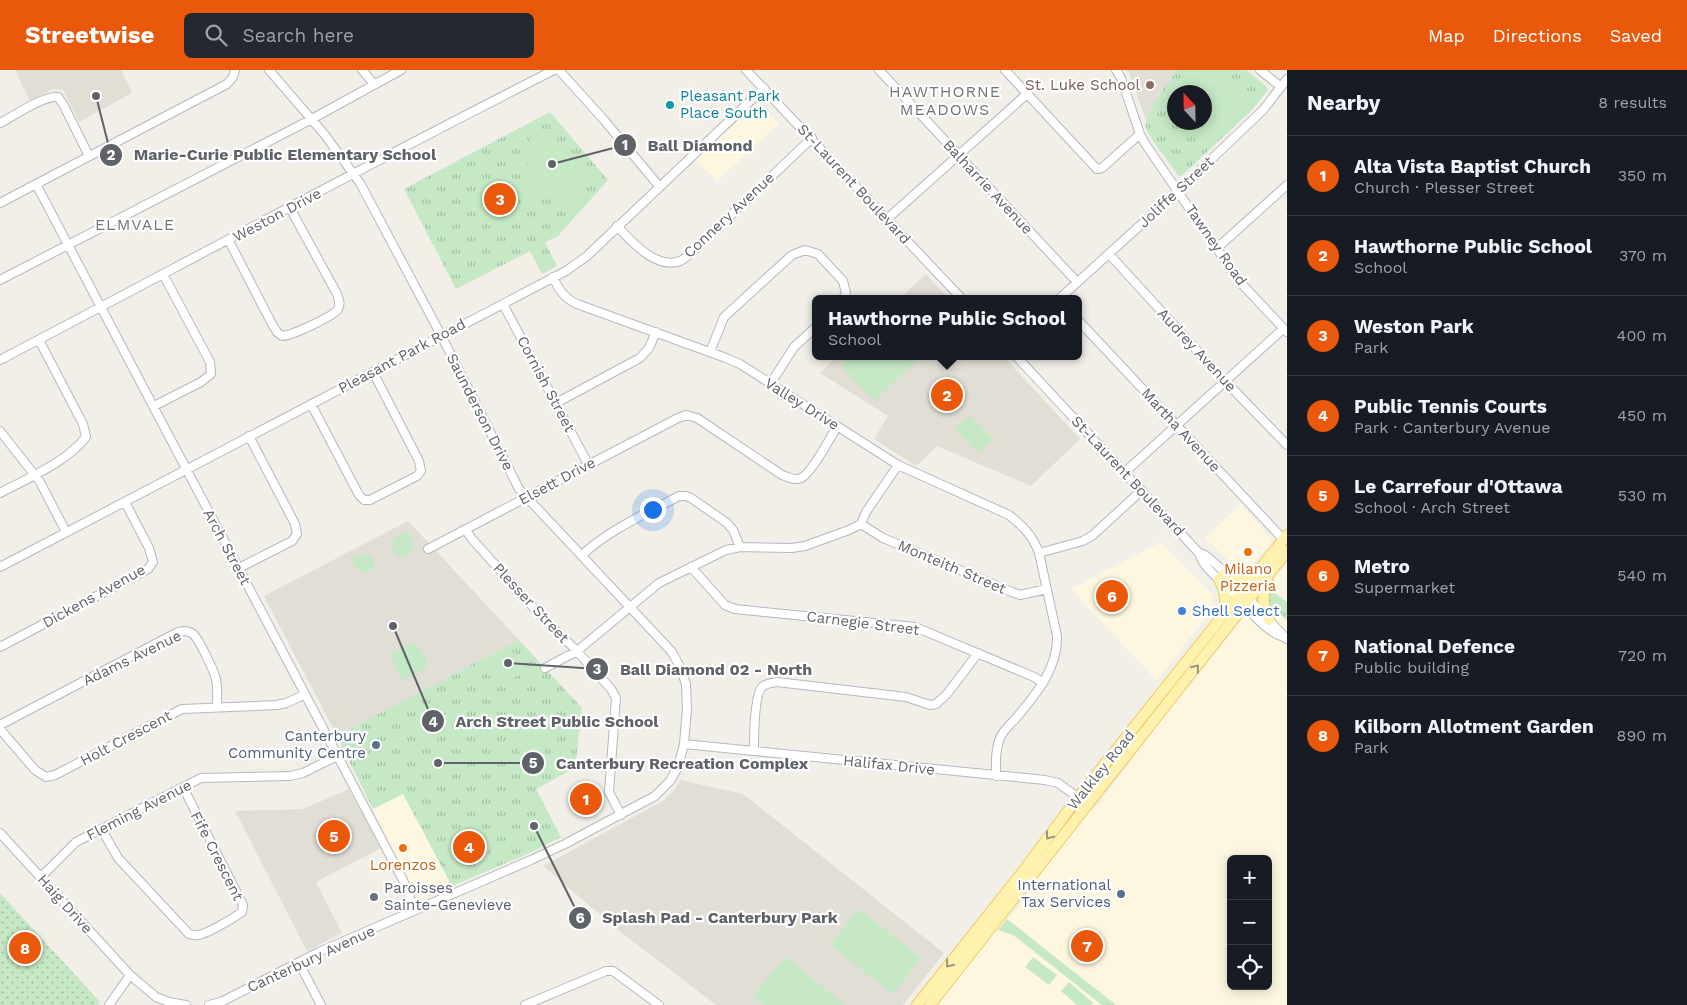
<!DOCTYPE html>
<html lang="en">
<head>
<meta charset="utf-8">
<style>
  :root { --surface:#171b24; --page:#242831; --text:#f1f3f6; --muted:#9ea1a6; --line:#363941; --accent:#ea580c }
  body { margin:0; font-family:"Work Sans",sans-serif; background:var(--page); color:var(--text) }
  .controls { position:absolute; right:15px; bottom:15px; display:grid; overflow:hidden; border-radius:8px; box-shadow:0 2px 12px #0003 }
  .controls button { width:45px; height:45px; display:grid; place-items:center; padding:0; border:0; border-bottom:1px solid var(--line); background:var(--surface); color:var(--text); font:25px sans-serif }
  .compass { position:absolute; left:1167px; top:15px; width:45px; height:45px; border-radius:50%; background:var(--surface); box-shadow:0 2px 12px #0003; rotate:338deg }
  .you { position:absolute; left:652px; top:439px; width:18px; height:18px; margin:-12px; border:4px solid #fff; border-radius:50%; background:#1a73e8; box-shadow:0 0 0 8px #1a73e833 }
  .badge { display:grid; place-items:center; width:32px; height:32px; border-radius:50%; background:var(--accent); color:#fff; font-size:16px; font-weight:700 }
  .pin { position:absolute; translate:-50% -50%; border:2px solid #fff; box-shadow:0 1px 5px #0006 }
  .popup { position:absolute; left:812px; top:225px; width:270px; height:65px; box-sizing:border-box; display:grid; place-content:center; border-radius:8px; background:var(--surface); filter:drop-shadow(0 1px 4px #0005); font-size:16px; white-space:nowrap; color:var(--muted) }
  .popup b { font-size:19px; color:var(--text) }
  .popup::after { content:''; position:absolute; left:50%; top:100%; margin-left:-10px; border:10px solid transparent; border-top-color:var(--surface) }
  .list { margin:0; padding:0; list-style:none }
  h2 { display:flex; justify-content:space-between; align-items:center; height:65px; margin:0; padding:0 20px; font-size:21px }
  h2 small { font-size:16px; font-weight:400; color:var(--muted) }
  .list li { display:grid; grid-template-columns:32px 1fr auto; gap:15px; align-items:center; box-sizing:border-box; height:80px; padding:0 20px; border-top:1px solid var(--line) }
  .list b { display:block; font-size:19px; white-space:nowrap }
  .list p { margin:0; font-size:16px; white-space:nowrap; color:var(--muted) }
  .list em { font-size:16px; font-style:normal; color:var(--muted) }
  .icon { flex:none; width:28px; height:28px; fill:none; stroke:currentColor; stroke-width:2; stroke-linecap:round; stroke-linejoin:round }
  .map { position:relative; flex:none; width:1287px; height:935px; overflow:hidden }
  header { display:flex; align-items:center; gap:30px; box-sizing:border-box; height:70px; padding:0 25px; background:var(--accent); color:#fff }
  header strong { font-size:24px }
  nav { display:flex; gap:28px; margin-inline-start:auto; font-size:18px }
  .search { width:350px; height:45px; background:var(--page); display:flex; align-items:center; gap:12px; box-sizing:border-box; padding:0 18px; border-radius:8px; color:var(--muted); font-size:19px }
  main { display:flex }
  aside { flex:1; background:var(--surface) }
  .map>svg:first-child { display:block }
</style>
</head>
<body>
<header>
<strong>Streetwise</strong>
<div class="search"><svg class="icon" aria-label="search" viewBox="0 0 24 24"><circle cx="10" cy="10" r="6"/><path d="M15 15l6 6"/></svg>Search here</div>
<nav><a>Map</a><a>Directions</a><a>Saved</a></nav>
</header>
<main>
<div class="map">
<svg width="1287" height="935" viewBox="0 0 1287 935">
  <defs>
    <pattern id="grass-tufts" width="24" height="20" patternUnits="userSpaceOnUse" patternTransform="scale(1.25)"><rect width="24" height="20" fill="#c5e8c5"/><path d="M3 7l-1-3M5 7V3M7 7l1-3M15 17l-1-3M17 17v-4M19 17l1-3" fill="none" stroke="#a3c0a4"/></pattern>
    <pattern id="garden-dots" width="8" height="8" patternUnits="userSpaceOnUse" patternTransform="scale(1.25)"><rect width="8" height="8" fill="#c5e8c5"/><path d="M2 2h.1M6 6h.1" fill="none" stroke="#a3c0a4" stroke-width="1.8" stroke-linecap="round"/></pattern>
  </defs>
  <rect width="100%" height="100%" fill="#f1efe8"/>
  <path fill="#fef7e0" fill-rule="evenodd" d="M759,32L779,54L717,111L695,90Z
    M1241,434L1273,471L1243,505L1205,468Z
    M1161,472L1213,525L1212,539L1157,611L1071,519Z
    M1287,493V935H937L1001,854L1012,844L1031,820L1041,803L1086,745L1100,733L1153,661ZM1231,789H1268V916H1231Z
    M403,723L452,816L419,831L373,739Z"/>
  <path fill="#e1ded6" d="M15,0H121L132,23L79,52L63,20L52,19L30,31Z
    M1126,0H1177L1157,28L1146,50L1129,3Z
    M926,204L949,229H899Z
    M838,286H1003L1080,369L1031,416L937,376L916,396L874,369L888,346L820,303Z
    M408,451L519,570L337,666L264,526Z
    M680,710L743,724L944,883L903,935H716L617,859L543,796L663,731L675,719Z
    M349,719L381,778L316,812L342,863L307,881L235,741L303,739Z"/>
  <path fill="url(#grass-tufts)" fill-rule="evenodd" d="M1177,0H1246L1266,16L1268,20L1252,40L1181,106L1177,104C1170,93 1150,69 1146,58C1142,45 1169,12 1177,0ZM1174,22H1204V52H1174Z
    M550,42L608,110L558,166L545,172L557,196L542,204L530,181L456,219L404,119Z
    M1270,519L1287,532V550C1275,540 1262,537 1270,519Z
    M519,570L582,638L575,698L536,719L561,767L532,782L452,816L403,724L373,739L337,666Z
    M1007,849L1116,935H1102L1013,865L998,860Z"/>
  <path fill="url(#garden-dots)" d="M0,823L100,932L98,935H0Z"/>
  <path fill="#c5e8c5" d="M1206,0H1224L1240,17L1234,22L1251,41L1212,75L1192,53L1204,52L1205,40L1217,29L1205,27L1204,22H1196L1192,15Z
    M531,66L556,74L571,86L581,103L580,136L526,125L524,122Z
    M850,286H921L874,331L840,295Z
    M970,345L993,369L978,383L955,359Z
    M406,461L408,462L414,475L412,481L402,487C393,484 391,478 393,469Z
    M366,484L370,485L375,493L374,498L366,503L361,502L357,498H356L352,490V488L359,485L360,486Z
    M413,573C422,577 427,588 427,597L402,611L390,583Z
    M511,579L519,591L523,599C512,613 499,615 494,596L498,588Z
    M533,664L541,666L545,677L543,687L525,696C518,681 513,670 533,664Z
    M451,774L463,798L450,804L438,781Z
    M859,839L921,888L893,924L830,875Z
    M785,887L845,935H765L753,926Z
    M1033,887L1057,905L1049,915L1025,897Z
    M1069,912L1093,933L1091,935H1077L1061,921Z"/>
  <g fill="none" stroke-linecap="round" stroke-linejoin="round">
    <defs>
      <path id="minor" d="M362,0L374,14
        M559,0L604,50L659,116
        M746,0L962,229
        M879,0L1077,212
        M1005,0L1097,99L1102,98L1140,64
        M1116,0L1121,8L1140,64L1144,72L1239,211L1287,262
        M1260,0L1281,17
        M0,53C14,46 44,25 58,27L63,34L89,86
        M36,114L403,810L415,840
        M0,133L227,14L233,7L235,0
        M887,149L1027,24
        M617,156C631,171 656,200 680,191C683,190 687,186 690,184L812,68
        M229,171L272,254L277,262L282,266C291,266 334,246 338,239C341,234 339,229 337,224L290,138
        M1216,179L1287,115
        M1109,184L1225,311L1287,375
        M553,207C559,220 564,228 577,234L726,288L740,294L898,395L1009,445C1023,456 1033,466 1039,483L1057,566C1058,598 1037,623 1017,647C1012,653 1003,660 1000,668C995,680 996,693 996,706
        M0,210L310,50L401,0
        M1059,229L1178,121L1263,40L1287,9
        M503,234L588,394
        M1078,250L1284,470
        M710,282L724,247L792,185L805,180L818,184L843,211L846,223L843,229
        M1016,286L1199,483C1203,498 1221,510 1231,521C1245,535 1256,551 1273,562C1277,565 1283,566 1287,569
        M0,290C185,193 368,94 554,0
        M771,313L794,277L816,257
        M556,333L640,288L649,278L656,262
        M311,334L359,425L364,430H370L417,406L421,401L419,391L373,302
        M154,336L201,312L211,304L210,292L163,204
        M0,361L40,412L66,462
        M1125,402L1283,259
        M0,423C28,408 67,392 86,367L83,354L39,270
        M861,454L883,468L1012,522L1020,525L1047,519
        M466,460L472,469L539,544L577,581L611,619L616,628L609,722L621,745
        M428,479L678,348L686,345L697,348L782,405C788,407 795,411 801,408C811,404 831,367 837,356
        M1039,483L1083,471L1093,465L1142,420
        M1199,483L1205,485L1218,496L1284,566
        M582,485C610,459 646,444 679,426H686L691,428L727,453L733,460L740,477
        M0,497L566,201L587,186L764,18
        M691,497L725,535L735,539L915,557L1034,607L1042,612
        M239,498L292,471L297,464L295,454L249,366
        M0,577L148,499L153,492L149,478L125,432
        M545,598L577,581L659,513L726,480L740,477L792,478L805,476L849,460L861,454L866,442L898,395
        M0,655L178,562C184,561 188,560 193,564C199,569 214,601 216,609C218,618 217,628 217,637
        M0,659L35,700L46,707L55,705L182,639L277,635L286,633L304,625
        M684,674L1045,710L1058,713L1087,734
        M754,681C754,668 754,626 762,617C766,613 771,613 777,612L906,627L930,635L936,634L947,624L978,583
        M102,760L118,788L189,864C192,864 195,866 197,865C206,865 235,847 242,842L243,835L183,717
        M0,763L130,905L156,927L169,932L186,935
        M41,807L76,772L201,708L290,706L303,703L337,686
        M299,893L321,935
        M109,935L130,905
        M209,935L221,932L319,882L531,790L565,774L655,726L670,711L678,697L684,674L687,638L686,614L680,597L672,582L519,419L441,265L360,113L325,65L269,0
        M525,935L606,901H613L659,935"/>
      <path id="major" d="M1225,503L1241,509L1256,503
        M1219,509C1225,521 1227,530 1224,544
        M1268,512C1261,525 1263,536 1269,550
        M917,935L1024,800L1073,734L1287,465
        M930,935C1049,783 1168,633 1287,481"/>
    </defs>
    <use href="#minor" stroke="#b5b8bc" stroke-width="10"/>
    <use href="#major" stroke="#f2c960" stroke-width="12"/>
    <use href="#minor" stroke="#fff" stroke-width="8"/>
    <use href="#major" stroke="#fff2af" stroke-width="10"/>
  </g>
  <defs><path id="oneway-chevron" d="M-2-3.5L2.5 0L-2 3.5" fill="none" stroke-width="1.6" stroke-linecap="round" stroke-linejoin="round" transform="scale(1.25)"/></defs>
  <g stroke="#979581">
    <use href="#oneway-chevron" transform="translate(1196 598) rotate(-52)"/>
    <use href="#oneway-chevron" transform="translate(1049 766) rotate(127)"/>
    <use href="#oneway-chevron" transform="translate(949 894) rotate(128)"/>
  </g>
  <circle fill="#8d6e63" stroke="#fff" stroke-width="2" cx="1150" cy="15" r="5"/>
  <circle fill="#0f9aa8" stroke="#fff" stroke-width="2" cx="670" cy="35" r="5"/>
  <g fill="#e8710a" stroke="#fff" stroke-width="2">
    <circle cx="1248" cy="482" r="5"/>
    <circle cx="403" cy="778" r="5"/>
  </g>
  <circle fill="#3f7fe0" stroke="#fff" stroke-width="2" cx="1182" cy="541" r="5"/>
  <g fill="#5c6f8a" stroke="#fff" stroke-width="2">
    <circle cx="376" cy="675" r="5"/>
    <circle cx="1121" cy="824" r="5"/>
  </g>
  <circle fill="#6b7280" stroke="#fff" stroke-width="2" cx="374" cy="827" r="5"/>
  <g text-anchor="middle" dominant-baseline="central" stroke-width="4.5" stroke-linejoin="round" paint-order="stroke">
    <g font-size="15" fill="#785e54" stroke="#fff" text-anchor="end">
      <text x="1140" y="15">St. Luke School</text>
    </g>
    <g font-size="15" fill="#0d838f" stroke="#fff" text-anchor="start">
      <text x="680" y="26">Pleasant Park<tspan x="680" dy="17">Place South</tspan></text>
    </g>
    <g font-size="15" fill="#5f6368" stroke="#fff">
      <text transform="translate(854 114) rotate(47)">St-Laurent Boulevard</text>
      <text transform="translate(988 117) rotate(47)">Balharrie Avenue</text>
      <text transform="translate(1176 122) rotate(-43)">Joliffe Street</text>
      <text transform="translate(277 145) rotate(-28)">Weston Drive</text>
      <text transform="translate(729 145) rotate(-43)">Connery Avenue</text>
      <text transform="translate(1216 175) rotate(55)">Tawney Road</text>
      <text transform="translate(1197 280) rotate(47)">Audrey Avenue</text>
      <text transform="translate(402 286) rotate(-28)">Pleasant Park Road</text>
      <text transform="translate(546 314) rotate(62)">Cornish Street</text>
      <text transform="translate(802 334) rotate(32)">Valley Drive</text>
      <text transform="translate(480 342) rotate(63)">Saunderson Drive</text>
      <text transform="translate(1181 360) rotate(47)">Martha Avenue</text>
      <text transform="translate(1128 406) rotate(47)">St-Laurent Boulevard</text>
      <text transform="translate(557 411) rotate(-28)">Elsett Drive</text>
      <text transform="translate(227 477) rotate(62)">Arch Street</text>
      <text transform="translate(952 497) rotate(23)">Monteith Street</text>
      <text transform="translate(94 526) rotate(-29)">Dickens Avenue</text>
      <text transform="translate(531 533) rotate(47)">Plesser Street</text>
      <text transform="translate(863 553) rotate(7)">Carnegie Street</text>
      <text transform="translate(132 588) rotate(-26)">Adams Avenue</text>
      <text transform="translate(126 668) rotate(-28)">Holt Crescent</text>
      <text transform="translate(889 695) rotate(6)">Halifax Drive</text>
      <text transform="translate(1101 700) rotate(-51)">Walkley Road</text>
      <text transform="translate(139 740) rotate(-27)">Fleming Avenue</text>
      <text transform="translate(217 786) rotate(63)">Fife Crescent</text>
      <text transform="translate(65 834) rotate(48)">Haig Drive</text>
      <text transform="translate(311 889) rotate(-25)">Canterbury Avenue</text>
    </g>
    <g font-size="15" fill="#c56008" stroke="#fff">
      <text x="1248" y="499">Milano<tspan x="1248" dy="17">Pizzeria</tspan></text>
      <text x="403" y="795">Lorenzos</text>
    </g>
    <g font-size="15" fill="#366cbe" stroke="#fff" text-anchor="start">
      <text x="1192" y="541">Shell Select</text>
    </g>
    <g font-size="15" fill="#4e5e75" stroke="#fff" text-anchor="end">
      <text x="366" y="666">Canterbury<tspan x="366" dy="17">Community Centre</tspan></text>
      <text x="1111" y="815">International<tspan x="1111" dy="17">Tax Services</tspan></text>
    </g>
    <g font-size="15" fill="#5b616d" stroke="#fff" text-anchor="start">
      <text x="384" y="818">Paroisses<tspan x="384" dy="17">Sainte-Genevieve</tspan></text>
    </g>
    <g font-size="16" letter-spacing="1" fill="#70757a" stroke="#fff">
      <text x="945" y="21">HAWTHORNE<tspan x="945" dy="18">MEADOWS</tspan></text>
      <text x="135" y="154">ELMVALE</text>
    </g>
  </g>
  <path fill="none" stroke="#5f6368" stroke-width="2" d="M552 94L625 75M96 26L111 85M508 593L597 599M393 556L433 651M438 693L533 693M534 756L580 848"/>
  <g fill="#5f6368" stroke="#fff" stroke-width="2">
    <circle cx="552" cy="94" r="5"/>
    <circle cx="96" cy="26" r="5"/>
    <circle cx="508" cy="593" r="5"/>
    <circle cx="393" cy="556" r="5"/>
    <circle cx="438" cy="693" r="5"/>
    <circle cx="534" cy="756" r="5"/>
    <circle cx="625" cy="75" r="12"/>
    <circle cx="111" cy="85" r="12"/>
    <circle cx="597" cy="599" r="12"/>
    <circle cx="433" cy="651" r="12"/>
    <circle cx="533" cy="693" r="12"/>
    <circle cx="580" cy="848" r="12"/>
  </g>
  <g font-size="15" text-anchor="middle" font-weight="bold" fill="#fff">
    <text x="625" y="80">1</text>
    <text x="111" y="90">2</text>
    <text x="597" y="604">3</text>
    <text x="433" y="657">4</text>
    <text x="533" y="698">5</text>
    <text x="580" y="853">6</text>
  </g>
  <g font-size="16" text-anchor="middle" font-weight="bold" fill="#5f6368" stroke="#fff" stroke-width="4.5" stroke-linejoin="round" paint-order="stroke">
    <text x="700" y="81">Ball Diamond</text>
    <text x="285" y="90">Marie-Curie Public Elementary School</text>
    <text x="716" y="605">Ball Diamond 02 - North</text>
    <text x="557" y="657">Arch Street Public School</text>
    <text x="682" y="699">Canterbury Recreation Complex</text>
    <text x="720" y="853">Splash Pad - Canterbury Park</text>
  </g>
</svg>
<div class="controls">
<button>+</button>
<button>−</button>
<button><svg class="icon" aria-label="locate" viewBox="0 0 24 24"><circle cx="12" cy="12" r="6"/><path d="M12 2v4M12 18v4M2 12h4M18 12h4"/></svg></button>
</div>
<svg class="compass" viewBox="-18 -18 36 36"><path d="M0-13l5 13h-10z" fill="#e53935"/><path d="M0 13l5-13h-10z" fill="#9ea1a6"/></svg>
<div class="you"></div>
<div class="pin badge" style="left:586px;top:729px">1</div>
<div class="pin badge" style="left:947px;top:325px">2</div>
<div class="popup"><b>Hawthorne Public School</b>School</div>
<div class="pin badge" style="left:500px;top:129px">3</div>
<div class="pin badge" style="left:469px;top:777px">4</div>
<div class="pin badge" style="left:334px;top:766px">5</div>
<div class="pin badge" style="left:1112px;top:526px">6</div>
<div class="pin badge" style="left:1087px;top:876px">7</div>
<div class="pin badge" style="left:25px;top:878px">8</div>
</div>
<aside>
<h2>Nearby<small>8 results</small></h2>
<ul class="list">
<li><span class="badge">1</span><div><b>Alta Vista Baptist Church</b><p>Church · Plesser Street</p></div><em>350 m</em></li>
<li><span class="badge">2</span><div><b>Hawthorne Public School</b><p>School</p></div><em>370 m</em></li>
<li><span class="badge">3</span><div><b>Weston Park</b><p>Park</p></div><em>400 m</em></li>
<li><span class="badge">4</span><div><b>Public Tennis Courts</b><p>Park · Canterbury Avenue</p></div><em>450 m</em></li>
<li><span class="badge">5</span><div><b>Le Carrefour d'Ottawa</b><p>School · Arch Street</p></div><em>530 m</em></li>
<li><span class="badge">6</span><div><b>Metro</b><p>Supermarket</p></div><em>540 m</em></li>
<li><span class="badge">7</span><div><b>National Defence</b><p>Public building</p></div><em>720 m</em></li>
<li><span class="badge">8</span><div><b>Kilborn Allotment Garden</b><p>Park</p></div><em>890 m</em></li>
</ul>
</aside>
</main>
</body>
</html>
